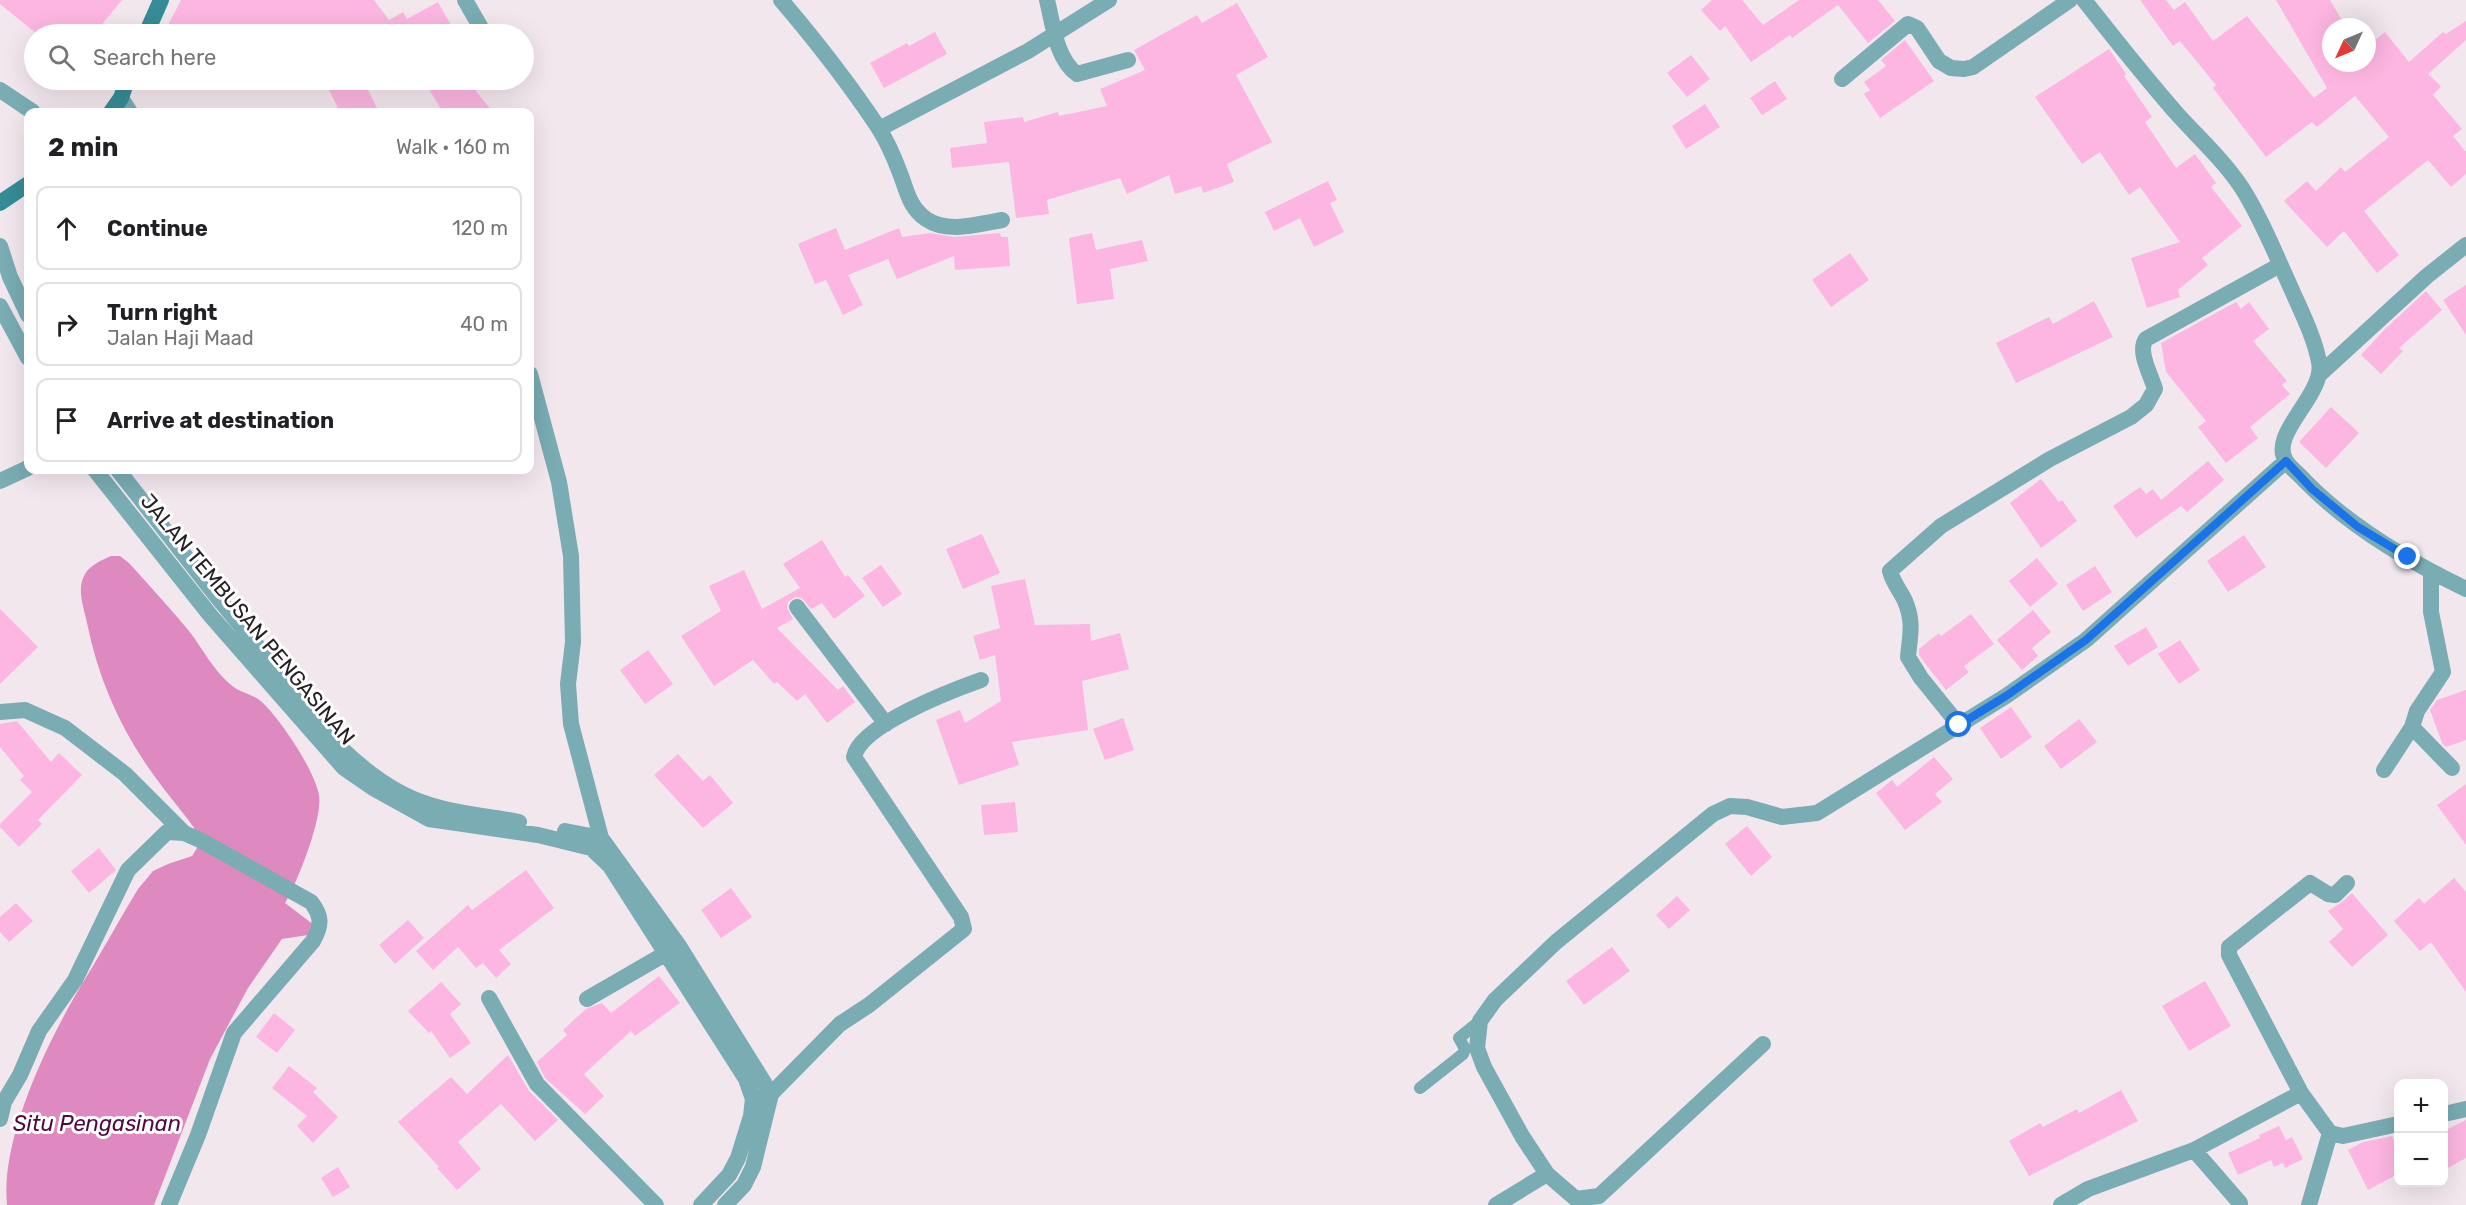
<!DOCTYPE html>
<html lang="en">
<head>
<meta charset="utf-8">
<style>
  :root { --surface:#fff; --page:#f6f6f6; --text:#202124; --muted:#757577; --line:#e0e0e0 }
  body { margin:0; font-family:Rubik,sans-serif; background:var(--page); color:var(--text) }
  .controls { position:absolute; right:18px; bottom:18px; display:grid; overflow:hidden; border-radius:12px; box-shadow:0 6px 24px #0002 }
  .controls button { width:54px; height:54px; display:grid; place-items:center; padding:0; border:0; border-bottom:2px solid var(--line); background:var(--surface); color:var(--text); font:30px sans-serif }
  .compass { position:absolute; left:2322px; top:18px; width:54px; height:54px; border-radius:50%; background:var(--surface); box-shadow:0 6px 24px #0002; rotate:226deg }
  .stop { position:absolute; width:18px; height:18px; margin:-14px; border:4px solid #1a73e8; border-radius:50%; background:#fff }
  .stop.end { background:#1a73e8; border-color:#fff; box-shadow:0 2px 6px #0008 }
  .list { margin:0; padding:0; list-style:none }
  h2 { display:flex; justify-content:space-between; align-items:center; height:78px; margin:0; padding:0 24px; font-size:26px }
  h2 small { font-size:20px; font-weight:400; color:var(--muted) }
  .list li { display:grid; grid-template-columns:39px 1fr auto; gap:18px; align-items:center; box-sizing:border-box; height:84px; margin:0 12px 12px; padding:0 12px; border:2px solid var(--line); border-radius:12px }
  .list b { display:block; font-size:22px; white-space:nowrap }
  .list p { margin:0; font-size:20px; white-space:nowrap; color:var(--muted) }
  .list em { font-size:20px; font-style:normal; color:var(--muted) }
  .icon { flex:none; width:33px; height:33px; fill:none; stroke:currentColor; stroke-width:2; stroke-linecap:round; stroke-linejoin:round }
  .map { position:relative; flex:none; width:2466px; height:1205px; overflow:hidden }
  .search { position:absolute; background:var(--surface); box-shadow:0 6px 24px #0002; left:24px; top:24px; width:510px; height:66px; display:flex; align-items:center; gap:15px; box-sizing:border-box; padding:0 21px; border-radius:33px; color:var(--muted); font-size:22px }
  .panel { position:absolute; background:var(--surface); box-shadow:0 6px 24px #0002; left:24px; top:108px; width:510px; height:366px; border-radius:12px }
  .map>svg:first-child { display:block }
</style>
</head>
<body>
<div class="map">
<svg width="2466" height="1205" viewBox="0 0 2466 1205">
  <rect width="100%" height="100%" fill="#f3e7ee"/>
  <path fill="#de8ac0" d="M111,556H120L129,563C149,585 170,608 189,631C203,649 213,670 231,685C240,693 254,694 263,703C282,722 314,769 319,795C323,818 297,883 285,903L314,925L308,935L282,939L248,988L210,1059L154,1205H7C0,1138 49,1039 82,984C102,952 119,920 138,889L153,871L168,864L192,856L202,840C190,820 175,804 161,785C124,737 99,683 87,623C84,608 76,589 85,574C90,565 102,560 111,556Z"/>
  <path fill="#fcb6e1" d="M0,0H122L94,34H37L0,4Z
    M181,0H374L389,20L403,12L407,19L438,2L456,34H186L168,25Z
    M1712,0H1742L1763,25L1799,0H1878L1895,21L1868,43L1838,5L1792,38L1790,35L1751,62L1725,26L1720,31L1701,10Z
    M2140,0H2166L2174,10L2185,2L2213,41L2247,16L2314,98L2327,88L2276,0H2330L2346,27H2331V63H2367V46L2385,32L2409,62L2443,32L2446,34L2466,21V40L2428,74L2441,86L2433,95L2462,129L2453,136L2466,152V174L2451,187L2428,160L2364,211L2399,255L2377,273L2344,231L2327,247L2284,201L2307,181L2316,191L2341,167L2345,172L2389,137L2355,96L2317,127L2312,122L2266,157L2213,88L2216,85L2180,41L2173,46Z
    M1237,3L1268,57L1236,75L1272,142L1227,164L1234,182L1203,193L1201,186L1175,194L1169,175L1127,194L1120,178L1047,200L1049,214L1016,218L1009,162L952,168L950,148L987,143L984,122L1023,117L1024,122L1058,112L1059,116L1107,106L1100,89L1145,70L1134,50L1197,15L1202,23Z
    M935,32L947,54L884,88L870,63L907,43L909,46Z
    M1905,40L1934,81L1880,118L1864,94L1870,90L1864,82L1886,66L1881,60Z
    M2109,49L2126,74L2124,76L2152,117L2145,122L2176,168L2195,154L2216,183L2211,187L2242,226L2202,258L2208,265L2178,290L2180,297L2147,308L2131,258L2180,242L2140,187L2129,195L2100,152L2082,164L2035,97Z
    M1691,55L1710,79L1687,97L1667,73Z
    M324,80H363L379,112H340Z
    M423,80H467L493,112H443Z
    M1775,81L1787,99L1762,115L1750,98Z
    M1705,104L1720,127L1686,149L1672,126Z
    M1328,181L1337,200L1330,203L1344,232L1314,247L1300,218L1274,231L1265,212Z
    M836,228L845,250L899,228L902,237L930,233L954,237L1000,233L1001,237H1008L1010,266L955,270L954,256L897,279L888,259L848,275L863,305L843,315L826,280L815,284L798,244Z
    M1092,233L1096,250L1142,240L1148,261L1110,269L1114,299L1077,304L1069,238Z
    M1850,253L1869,280L1831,307L1812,280Z
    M2466,285V335L2443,300Z
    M2426,291L2442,310L2399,348L2403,351L2381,374L2361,355L2385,329Z
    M2094,301L2113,337L2016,383L1996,343L2049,317L2053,324Z
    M2236,302L2241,309L2249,302L2269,329L2253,341L2287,381L2282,385L2290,394L2250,427L2258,438L2226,463L2198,427L2206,421L2166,372L2161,343Z
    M2331,407L2359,433L2326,468L2299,442Z
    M2208,461L2224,480L2187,512L2181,506L2136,538L2113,506L2140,487L2146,494L2153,489L2161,500Z
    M2041,479L2059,502L2062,500L2077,521L2041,548L2010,503Z
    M982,534L1000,573L963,589L946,549Z
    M2244,535L2266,567L2228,592L2207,561Z
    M822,540L845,577L848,575L865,596L834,619L822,603L811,609L802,598L795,597L788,602L787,608L793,619L777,628L838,690L843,686L855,702L827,723L805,694L797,701L777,682L774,684L753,660L714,686L681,636L721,611L709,586L744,570L762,609L800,588L783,564Z
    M2037,558L2058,584L2030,607L2009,581Z
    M881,565L902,594L883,607L862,578Z
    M2095,566L2112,592L2083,611L2066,585Z
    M1025,579L1035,625L1090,624L1091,641L1120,633L1129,669L1082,681L1088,730L1012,742L1019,765L959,785L936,720L960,710L965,723L1001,701L995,655L980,660L973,636L1000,628L991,586Z
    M0,609L38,647L0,684Z
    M2033,610L2051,632L2032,648L2038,656L2022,670L1997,640Z
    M1971,614L1994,644L1964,666L1969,672L1946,690L1924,662L1919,655V649L1939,633L1941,636Z
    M2146,627L2158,647L2128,666L2114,646Z
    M2180,640L2200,670L2179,684L2158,654Z
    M648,650L673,684L645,704L620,670Z
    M2466,690V740L2446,747L2442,743L2430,710L2437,700Z
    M2011,707L2032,737L2001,759L1980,728Z
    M1123,718L1134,750L1105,760L1093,729Z
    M2079,719L2097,742L2061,769L2044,746Z
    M17,721L51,762L59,753L82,775L38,820L42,824L19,847L0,827V824L32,792L20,780L24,776L0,747V724Z
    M678,754L703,781L710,775L733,803L703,828L654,775Z
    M1934,757L1953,779L1935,794L1942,802L1905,830L1876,793L1892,780L1897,787Z
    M2466,784V845L2437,805Z
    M1015,802L1018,832L984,835L981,805Z
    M1747,826L1772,857L1751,876L1725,844Z
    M99,848L116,870L89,893L71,871Z
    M526,870L554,908L499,950L511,964L496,978L483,963L476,968L458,947L433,970L416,951L468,905L472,910Z
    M2454,878L2466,892V992L2431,942L2420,951L2394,921L2419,898L2424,904Z
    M731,888L752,917L721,938L701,910Z
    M2352,893L2388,935L2352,967L2329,942L2343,929L2328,911L2342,902Z
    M1677,896L1690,910L1669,929L1656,915Z
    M16,903L33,921L9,942L0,932V917Z
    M408,920L424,938L395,964L379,945Z
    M1612,947L1630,971L1584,1005L1566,981Z
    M659,976L680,1003L635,1036L631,1031L584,1074L604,1096L585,1114L545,1078L537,1062L567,1035L563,1030L586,1009L602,1003L611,1013Z
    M2205,981L2231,1026L2189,1051L2162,1006Z
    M441,982L461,1004L450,1014L471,1043L450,1058L431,1031L429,1033L408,1011Z
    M274,1013L295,1030L277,1053L256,1037Z
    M508,1055L529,1091L558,1120L535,1141L501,1104L458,1142L481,1169L457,1190L437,1168L439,1167L398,1122L451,1077L467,1094Z
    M289,1066L317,1088L313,1092L338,1117L313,1143L297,1126L307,1116L272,1088Z
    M2121,1090L2138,1121L2029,1176L2009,1141L2040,1123L2043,1127L2077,1109L2079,1113Z
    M2466,1120V1158L2444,1170V1131Z
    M2279,1126L2286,1140L2292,1137L2303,1159L2285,1168L2283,1163L2274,1167L2271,1160L2238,1175L2228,1153L2260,1138L2259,1135Z
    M2392,1136L2398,1149V1174L2368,1190L2348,1150L2363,1142Z
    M338,1167L350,1187L333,1197L321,1178Z"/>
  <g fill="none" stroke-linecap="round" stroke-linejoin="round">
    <path stroke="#79acb3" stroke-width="12" d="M1420,1088L1463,1054L1465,1049L1459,1038L1480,1021"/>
    <path stroke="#79acb3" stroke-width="16" d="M465,0L481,28
      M781,0C816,41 848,82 878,127C887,141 894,157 900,173C907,191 909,207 926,219C948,234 978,224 1002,220
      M1047,0C1053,24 1056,59 1077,74L1128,60
      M2084,0C2115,39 2146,79 2179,116C2201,140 2224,161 2242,188C2261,218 2275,253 2290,286C2301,311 2314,336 2319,362C2326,394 2268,434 2286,461C2290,468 2299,474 2305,481C2350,527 2408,561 2466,589
      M1842,79L1908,24L1917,28L1939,61L1951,68L1964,69L1973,67L2070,0
      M0,90L33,112
      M121,98L130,112
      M879,129L1028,51L1109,0
      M0,246L10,277L28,315
      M0,306L28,358
      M530,374L559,482L571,556L573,642L568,684L571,724L601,838L594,845
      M2320,374L2427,276L2466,245
      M95,470L210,615L344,768L373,788L429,819L538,835L591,848L610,866L746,1079L753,1099L751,1116L738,1158L729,1175L701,1205
      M118,470L218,598L342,749C366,772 395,794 427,804C456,814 490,816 519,822
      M0,481L28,468
      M2431,572V612L2443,672L2417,711L2412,727L2452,768
      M797,607L886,724
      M0,712L25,710L65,728L125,774L184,833
      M1959,725L1921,678L1908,657C1910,635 1914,622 1905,601C1900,590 1893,583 1890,571L1941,526L2050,459L2131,417L2146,405L2155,389C2151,375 2137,351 2146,339L2280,265
      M2384,770L2412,727
      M565,831L601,838L679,946L771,1094L753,1167L744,1185L725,1205
      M2347,883L2335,895L2328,894L2310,883L2229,947V955L2301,1093L2330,1133L2343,1136L2398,1124
      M489,998L537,1084L656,1205
      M587,999L677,947
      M762,1096L771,1094L840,1024L869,1005L964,929L961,917L854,757C860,725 953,690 981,680
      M2444,1114L2466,1109
      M0,1119L4,1102L20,1075L39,1031L75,980L128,870L167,832L184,833L200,840L311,902C322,916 322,925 313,941L234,1033L198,1135L169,1205
      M2194,1150L2240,1203
      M1547,1174L1576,1199L1599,1196L1763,1044
      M1496,1205L1547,1174L1522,1136L1484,1067L1477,1048L1480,1021L1495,1000L1556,942L1713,814L1730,806L1747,807L1782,817L1817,813L2006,696L2086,640L2286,461
      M2061,1205L2088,1189L2194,1150L2301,1093
      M2309,1205L2330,1133"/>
    <path stroke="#358c97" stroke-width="16" d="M146,34L161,0
      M111,112L121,98L127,80
      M0,203L28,184"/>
  </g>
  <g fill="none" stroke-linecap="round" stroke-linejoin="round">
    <path stroke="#1a73e8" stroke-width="8" d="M1959,725L2006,696L2086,640L2286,461L2312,489L2358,527L2408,557"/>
  </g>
  <g text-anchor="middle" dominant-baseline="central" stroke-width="6" stroke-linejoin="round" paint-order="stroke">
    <g font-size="21" fill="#252023" stroke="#fff">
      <text transform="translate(248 619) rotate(50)">JALAN TEMBUSAN PENGASINAN</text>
    </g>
    <g font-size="22" font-style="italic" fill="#52063f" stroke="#fff">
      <text x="97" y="1123">Situ Pengasinan</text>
    </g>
  </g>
</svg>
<div class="controls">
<button>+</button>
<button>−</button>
</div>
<svg class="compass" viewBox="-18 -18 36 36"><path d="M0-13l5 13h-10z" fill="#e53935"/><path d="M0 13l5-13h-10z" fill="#757577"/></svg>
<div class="stop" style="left:1959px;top:725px"></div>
<div class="stop end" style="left:2408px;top:557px"></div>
<div class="search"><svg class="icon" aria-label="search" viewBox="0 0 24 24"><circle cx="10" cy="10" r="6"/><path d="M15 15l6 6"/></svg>Search here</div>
<section class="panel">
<h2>2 min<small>Walk · 160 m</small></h2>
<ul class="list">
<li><svg class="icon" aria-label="ahead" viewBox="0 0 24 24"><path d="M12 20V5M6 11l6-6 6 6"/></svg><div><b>Continue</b></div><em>120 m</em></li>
<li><svg class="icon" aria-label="right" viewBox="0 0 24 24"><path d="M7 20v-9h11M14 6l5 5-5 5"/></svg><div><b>Turn right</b><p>Jalan Haji Maad</p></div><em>40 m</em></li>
<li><svg class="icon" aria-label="arrive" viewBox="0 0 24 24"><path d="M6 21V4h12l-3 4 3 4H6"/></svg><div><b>Arrive at destination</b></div></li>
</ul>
</section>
</div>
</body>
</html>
